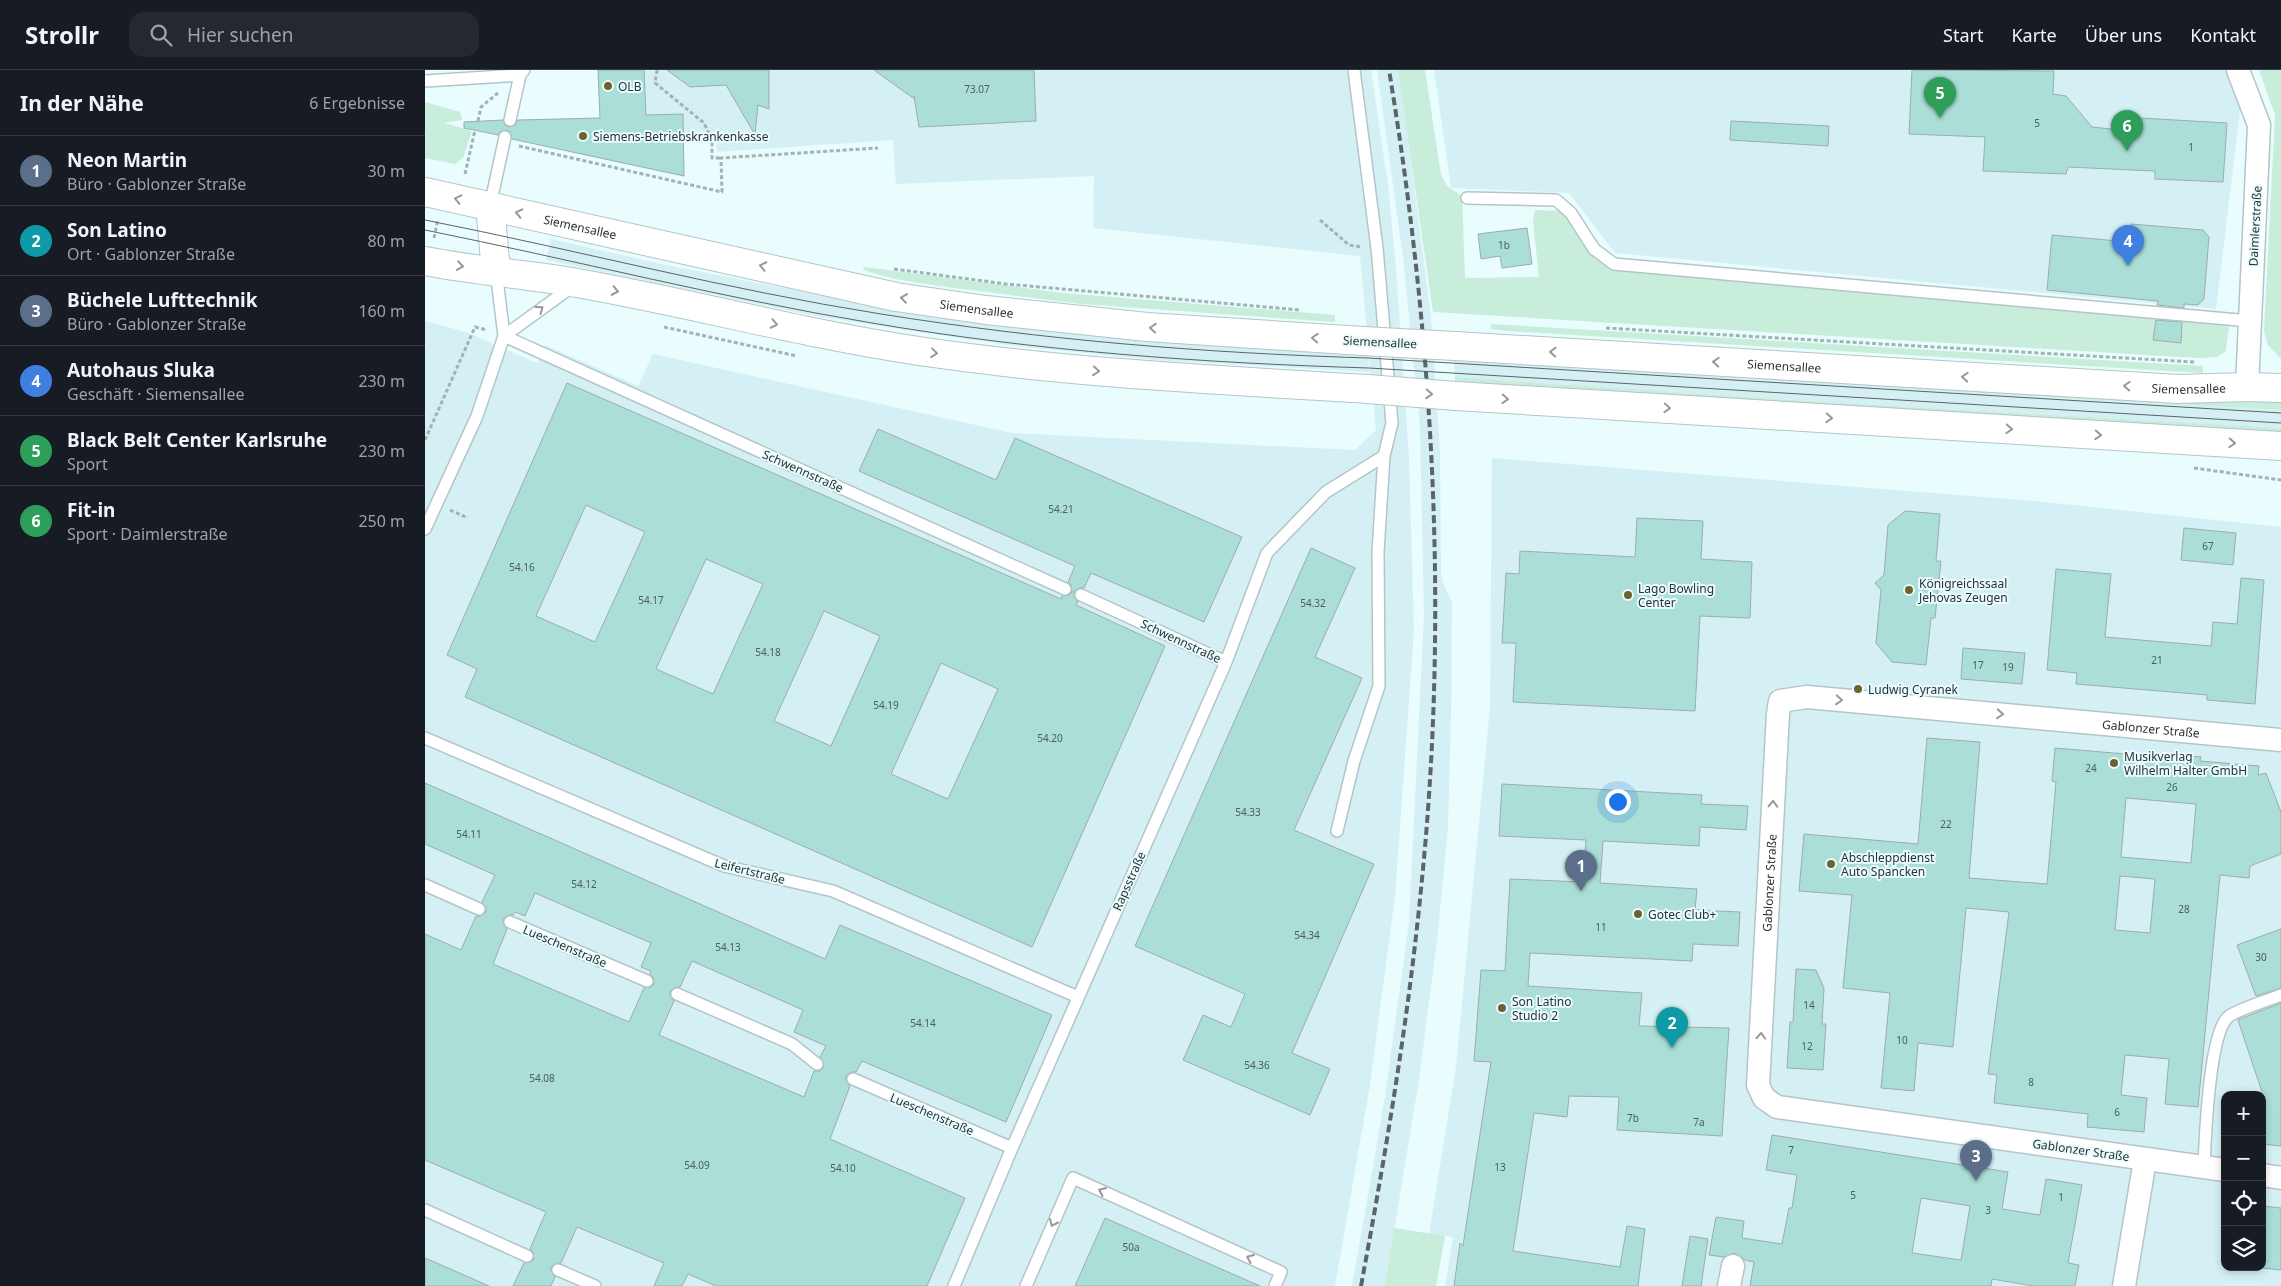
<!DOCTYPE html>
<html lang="de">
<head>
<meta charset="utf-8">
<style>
  :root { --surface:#171b24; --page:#242831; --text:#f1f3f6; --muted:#9ea1a6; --line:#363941; --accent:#1a73e8 }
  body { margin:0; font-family:"Noto Sans",sans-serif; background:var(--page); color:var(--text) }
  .controls { position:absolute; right:15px; bottom:15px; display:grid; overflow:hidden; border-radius:10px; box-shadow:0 2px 8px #0003 }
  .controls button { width:45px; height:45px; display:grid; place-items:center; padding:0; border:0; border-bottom:1px solid var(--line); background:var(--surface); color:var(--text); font:25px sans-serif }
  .you { position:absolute; left:1192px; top:731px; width:18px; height:18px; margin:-12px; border:4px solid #fff; border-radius:50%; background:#1a73e8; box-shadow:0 0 0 8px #1a73e833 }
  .badge { display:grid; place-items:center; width:32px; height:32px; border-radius:50%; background:var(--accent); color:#fff; font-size:16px; font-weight:700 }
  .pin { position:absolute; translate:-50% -41px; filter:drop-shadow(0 1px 2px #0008) }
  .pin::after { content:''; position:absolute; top:26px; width:18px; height:15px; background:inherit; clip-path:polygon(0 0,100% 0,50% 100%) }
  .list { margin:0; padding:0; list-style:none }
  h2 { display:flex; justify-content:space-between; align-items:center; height:65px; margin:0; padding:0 20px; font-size:21px }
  h2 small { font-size:16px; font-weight:400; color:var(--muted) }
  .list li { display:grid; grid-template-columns:32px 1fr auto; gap:15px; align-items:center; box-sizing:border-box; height:70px; padding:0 20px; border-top:1px solid var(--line) }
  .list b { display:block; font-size:19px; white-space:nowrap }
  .list p { margin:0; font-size:16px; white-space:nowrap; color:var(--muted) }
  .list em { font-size:16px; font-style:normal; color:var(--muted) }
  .icon { flex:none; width:28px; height:28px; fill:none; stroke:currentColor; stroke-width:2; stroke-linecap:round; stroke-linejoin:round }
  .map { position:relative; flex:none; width:1856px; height:1216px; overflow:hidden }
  header { display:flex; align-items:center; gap:30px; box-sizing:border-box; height:70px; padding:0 25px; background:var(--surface); border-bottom:1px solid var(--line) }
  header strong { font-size:24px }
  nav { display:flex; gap:28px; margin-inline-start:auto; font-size:18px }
  .search { width:350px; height:45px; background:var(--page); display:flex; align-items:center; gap:12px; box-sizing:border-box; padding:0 18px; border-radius:15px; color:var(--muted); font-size:19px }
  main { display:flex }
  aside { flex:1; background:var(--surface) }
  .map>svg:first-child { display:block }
</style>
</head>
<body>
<header>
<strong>Strollr</strong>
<div class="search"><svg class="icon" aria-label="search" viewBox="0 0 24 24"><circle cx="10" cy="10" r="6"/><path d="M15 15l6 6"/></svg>Hier suchen</div>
<nav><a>Start</a><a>Karte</a><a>Über uns</a><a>Kontakt</a></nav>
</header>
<main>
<aside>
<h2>In der Nähe<small>6 Ergebnisse</small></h2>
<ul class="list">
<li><span class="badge" style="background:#5c6f8a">1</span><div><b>Neon Martin</b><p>Büro · Gablonzer Straße</p></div><em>30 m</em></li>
<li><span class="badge" style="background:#0f9aa8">2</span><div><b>Son Latino</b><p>Ort · Gablonzer Straße</p></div><em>80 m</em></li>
<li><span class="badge" style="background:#5c6f8a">3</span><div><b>Büchele Lufttechnik</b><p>Büro · Gablonzer Straße</p></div><em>160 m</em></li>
<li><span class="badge" style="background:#3f7fe0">4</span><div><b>Autohaus Sluka</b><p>Geschäft · Siemensallee</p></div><em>230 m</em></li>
<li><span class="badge" style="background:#2e9e5b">5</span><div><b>Black Belt Center Karlsruhe</b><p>Sport</p></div><em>230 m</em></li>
<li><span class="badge" style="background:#2e9e5b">6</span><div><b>Fit-in</b><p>Sport · Daimlerstraße</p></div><em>250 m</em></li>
</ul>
</aside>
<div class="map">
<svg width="1856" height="1216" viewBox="0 0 1856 1216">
  <rect width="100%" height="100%" fill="#e9fcfe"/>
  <path fill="#d5f0f4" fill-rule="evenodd" d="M173,0H946L963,115L971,198L984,388L989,560L970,826L945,1015L910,1216H0V251L41,262L112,293L120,275L213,316L228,284L587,363L930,380L951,360L935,186L668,158L669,106L471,114L468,70L292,82L291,70L259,72V106L144,82L143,49L191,48V32H174Z
    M952,0H974L1006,247L1015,381L1016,503L1018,513L1027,532L1026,646L1023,758L1012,871L994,1009L960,1216H927L960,1027L984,852L999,545L995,358L978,187Z
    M1009,0H1820L1791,239L1190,183L1144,123L1026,118Z
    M126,169L236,194L399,226L583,255L943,283L945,302L730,290L582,275L396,247L121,190Z
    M1029,288L1521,321L1856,340V358L1398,332L1030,307Z
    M1067,388L1610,431L1856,457V1216H1020L1028,1167L1004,1164L1031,997L1065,636ZM1800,1025H1837V1197H1800Z"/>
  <path fill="#c8edda" d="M973,0H1000L1016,105L1022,116L1037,126L1040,208L1114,207L1108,152L1110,140L1139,141L1165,183L1184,196L1804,256L1801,281L1792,287L1771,288L1008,242Z
    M1834,0H1856V289L1843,275L1839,262L1850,45Z
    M0,32L35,42L37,50L19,53L47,61L38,88L30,94L0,88Z
    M439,197L638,223L910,245V252L656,234L514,216L470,209L438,200Z
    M1066,254L1778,296V303L1082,261L1066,259Z
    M1029,288L1856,324V340L1521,321Z
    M1030,307L1398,332L1856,358V363L1030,314Z
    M969,1158L1020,1166L1011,1216H960Z"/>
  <path fill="#abded6" stroke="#9cadaa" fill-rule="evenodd" d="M173,0H219L221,45L258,44L259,106L87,69L85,62L81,60L75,62L73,65L39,58V52L78,50L80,55L84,57L90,55L93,50L175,48Z
    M242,0H344V39L333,35L330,65L301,15L265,17Z
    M449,0H609L611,51L494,57L489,26L488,28Z
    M1487,0L1629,1L1628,24L1641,26L1667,57L1696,60L1698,47L1802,53L1798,112L1730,109V101L1643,97L1641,104L1558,101L1560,67L1484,64Z
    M1306,51L1404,56L1403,76L1305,70Z
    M1706,154L1778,160L1784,167L1779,229L1773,235L1759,234V238L1732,235L1733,231L1622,220L1627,165L1704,172Z
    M1102,158L1107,194L1077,198L1075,186L1056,189L1053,164Z
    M1731,250L1757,252L1756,273L1728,270Z
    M142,313L636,529L637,526L644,525L647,522L646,515L643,512L650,496L434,401L453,359L571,410L590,368L817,467L779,552L666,503L659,518H655L649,521V526L653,532L651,535L740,576L607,877L40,627L52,599L22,585ZM161,435L220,462L170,572L111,546ZM281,489L338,514L288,624L231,599ZM399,541L455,566L406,676L349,651ZM516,593L573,619L523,729L466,704Z
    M1480,441L1515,444L1511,491H1516L1510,548H1506L1501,595L1467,592L1451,573L1456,520L1450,513L1459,505L1463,455Z
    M1212,448L1278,451L1276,489L1327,492L1325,548L1275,546L1270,641L1088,632L1091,573H1077L1081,503L1094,504L1095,481L1210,487Z
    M1759,458L1811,463L1808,495L1756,490Z
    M886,478L930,498L890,587L937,608L869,760L949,794L867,983L905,999L885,1045L758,990L778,945L806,957L820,924L710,876Z
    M1631,499L1686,504L1680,567L1786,576L1788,552L1812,554L1816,508L1839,510L1830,634L1782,630V625L1651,614L1652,603L1622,600Z
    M1538,578L1600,583L1597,614L1536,609Z
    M1502,668L1555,672L1544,808L1622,814L1631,712L1627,711L1630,678L1724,686V682L1776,687L1775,691L1834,696L1833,705L1841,703L1856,742V784L1825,796L1824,808L1795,805L1773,1037L1740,1034L1744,989L1700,985L1696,1025L1722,1028L1719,1062L1662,1057L1663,1044L1569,1033L1572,1005L1563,1004L1584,842L1541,838L1528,977L1493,973L1489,1021L1456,1018L1465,923L1418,918L1427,825L1374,821L1379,764L1493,774ZM1701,728L1771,734L1766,793L1696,787ZM1695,806L1730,809L1725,863L1690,860Z
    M0,713L400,889L415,855L627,945L581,1052L437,991L431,1002H427L421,1006V1010L425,1016L405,1069L540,1128L502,1216H291L263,1204L257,1216H229L239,1193L152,1157L136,1193H132L126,1197V1201L130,1207L126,1216H88L99,1193L106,1192L109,1189L108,1182L105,1179L121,1142L0,1090V864L36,880L51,846H55L61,842V838L57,832L70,805L0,774ZM110,823L226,873L216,897L226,901L225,904L228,907L229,914L226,917L219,918L204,952L68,894L82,859L78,853V849L84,845H88L90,842L100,846ZM267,891L378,940L369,962L401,976L395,987L399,996L395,1001H389L379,1027L234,965L249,931L245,925V921L251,917H255Z
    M1077,714L1277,725L1276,734L1323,736L1321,760L1275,757L1274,776L1178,771L1175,813L1272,819L1270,840L1315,842L1313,876L1268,874L1267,891L1105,883L1103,916L1217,923L1214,956L1304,958L1297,1066L1192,1060L1194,1027L1144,1026L1142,1047L1109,1043L1088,1181L1195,1197L1202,1156L1220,1159L1213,1216H1029L1035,1173L1038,1176L1066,992L1049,991L1056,900L1080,901L1085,809L1158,812L1161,770L1074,766Z
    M1856,859V918L1831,926L1812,875Z
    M1371,899L1391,900L1399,918L1397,954H1401L1398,1000L1362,998L1365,952H1368Z
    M1856,933V1076L1837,1074V1022L1813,950Z
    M1347,1065L1583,1102L1577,1139L1615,1145L1621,1109L1657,1115L1643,1193L1654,1195L1650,1216H1608L1567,1209L1566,1216H1325L1329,1192L1320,1190L1310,1183L1299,1187L1284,1185L1291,1147L1319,1151L1317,1168L1357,1174L1364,1138H1367L1372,1105L1341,1100ZM1496,1128L1545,1136L1536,1190L1487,1183Z
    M1837,1136L1856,1138V1200L1837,1198Z
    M680,1148L835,1216H650Z
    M1265,1166L1283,1169L1276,1216H1257Z
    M0,1188L23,1198L64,1216H0Z"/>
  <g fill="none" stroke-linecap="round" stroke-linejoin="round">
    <defs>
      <path id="lane" d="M0,11L95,5
        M85,50L95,5L99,0
        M1042,128L1131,130L1146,143L1169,179L1189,194L1825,251
        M65,136L80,67
        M79,266L640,519
        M79,266L148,216
        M0,459L52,346L79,266L71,201
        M656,525L801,592
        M0,668L299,796L408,821L653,927
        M912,761L929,691L954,616L953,482L959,386
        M0,815L54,839
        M85,852L222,911
        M252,924L367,974L392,994
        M428,1009L587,1078
        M1779,1097C1780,1070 1784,964 1803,947C1811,940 1844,930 1856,925
        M0,1140L102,1186
        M133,1200L170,1216
        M529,1216L587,1078L801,592L842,483L901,422L959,386L967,353L952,178L929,0
        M601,1216L648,1108L856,1202L850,1216"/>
      <g id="street">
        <path d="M1813,0L1834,55L1822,317"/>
        <path id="s1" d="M1800,1100L1352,1037L1339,1028L1333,1015L1353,644L1355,631L1382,627L1856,670"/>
        <path d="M1837,1105L1856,1108"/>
        <path d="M1304,1216L1308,1196"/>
        <path d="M1699,1216L1720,1090"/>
      </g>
      <g id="secondary">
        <path id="s2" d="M0,122L471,227L561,240L722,257L938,271"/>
        <path d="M65,136L71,201"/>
        <path d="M0,191C50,201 101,204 152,213C266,233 379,264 494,281C643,303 793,310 943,319"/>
        <path id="s3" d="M1030,276L1753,319L1822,317L1856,318"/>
        <path d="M1031,326L1856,376"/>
      </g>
    </defs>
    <use href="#lane" stroke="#b4c5c8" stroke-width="14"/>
    <use href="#street" stroke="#b4c5c8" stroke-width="25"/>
    <use href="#secondary" stroke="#b4c5c8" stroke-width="30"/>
    <path stroke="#a3b2b3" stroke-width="3" stroke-dasharray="4 2.5" stroke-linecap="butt" d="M232,0L230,13L279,53L287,70V88H296
      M53,51L56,37L73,23
      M94,76L297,122L296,88L453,78
      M40,104L50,60
      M895,150L924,175L937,177
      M9,168L13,149
      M469,199L581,214L875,240
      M239,257L372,286
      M1181,258L1769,292
      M0,370L50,257L62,260
      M1769,398L1856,410
      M25,440L43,448"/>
    <use href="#lane" stroke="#fff" stroke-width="11"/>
    <use href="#street" stroke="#fff" stroke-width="22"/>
    <use href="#secondary" stroke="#fff" stroke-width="28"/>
    <path stroke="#5b6566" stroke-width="1" d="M0,150C152,180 303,220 456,244C619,270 778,283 943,288L1856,343
      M0,160C149,190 297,228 447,253C611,281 777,293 944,298L1856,353"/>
    <path stroke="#5b6566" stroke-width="4" stroke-dasharray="8 4" stroke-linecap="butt" d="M936,1216C961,1081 984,946 997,809C1024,539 1008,266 964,0"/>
    <defs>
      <path id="secondary-bridge" d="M938,271L1030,276
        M943,319L1031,326"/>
    </defs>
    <use href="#secondary-bridge" stroke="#b4c5c8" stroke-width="30" stroke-linecap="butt"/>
    <use href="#secondary-bridge" stroke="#fff" stroke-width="28"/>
  </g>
  <defs><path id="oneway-chevron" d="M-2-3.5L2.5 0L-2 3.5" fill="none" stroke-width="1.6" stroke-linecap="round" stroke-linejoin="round" transform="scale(1.25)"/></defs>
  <g stroke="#969899">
    <use href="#oneway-chevron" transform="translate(33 129) rotate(-167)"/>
    <use href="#oneway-chevron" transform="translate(94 143) rotate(-167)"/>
    <use href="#oneway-chevron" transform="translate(35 196) rotate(8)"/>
    <use href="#oneway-chevron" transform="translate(338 196) rotate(-168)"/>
    <use href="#oneway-chevron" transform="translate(190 221) rotate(12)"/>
    <use href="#oneway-chevron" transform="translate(479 228) rotate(-172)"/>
    <use href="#oneway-chevron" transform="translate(115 239) rotate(-36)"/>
    <use href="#oneway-chevron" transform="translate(349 254) rotate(12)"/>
    <use href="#oneway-chevron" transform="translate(728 258) rotate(-176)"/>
    <use href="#oneway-chevron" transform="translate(890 268) rotate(-176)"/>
    <use href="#oneway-chevron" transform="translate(1128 282) rotate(-177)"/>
    <use href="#oneway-chevron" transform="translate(509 283) rotate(7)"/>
    <use href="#oneway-chevron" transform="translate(1291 292) rotate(-177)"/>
    <use href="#oneway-chevron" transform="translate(671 301) rotate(5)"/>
    <use href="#oneway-chevron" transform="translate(1540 307) rotate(-177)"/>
    <use href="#oneway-chevron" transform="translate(1702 316) rotate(-177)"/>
    <use href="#oneway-chevron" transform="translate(1004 324) rotate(4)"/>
    <use href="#oneway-chevron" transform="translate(1080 329) rotate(3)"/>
    <use href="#oneway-chevron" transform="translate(1242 338) rotate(3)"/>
    <use href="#oneway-chevron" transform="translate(1404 348) rotate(3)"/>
    <use href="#oneway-chevron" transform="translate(1584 359) rotate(3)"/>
    <use href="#oneway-chevron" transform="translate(1673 365) rotate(4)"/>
    <use href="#oneway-chevron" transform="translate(1807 373) rotate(3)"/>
    <use href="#oneway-chevron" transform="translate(1414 630) rotate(5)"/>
    <use href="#oneway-chevron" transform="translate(1575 644) rotate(5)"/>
    <use href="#oneway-chevron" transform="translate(1348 734) rotate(-87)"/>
    <use href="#oneway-chevron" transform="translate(1336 966) rotate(-87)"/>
    <use href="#oneway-chevron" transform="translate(677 1121) rotate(-156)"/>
    <use href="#oneway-chevron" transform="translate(628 1153) rotate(114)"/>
    <use href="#oneway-chevron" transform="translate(825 1188) rotate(-156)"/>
  </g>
  <g fill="#6d6330" stroke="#e9fcfe" stroke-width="2">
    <circle cx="183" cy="16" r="5"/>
    <circle cx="158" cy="66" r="5"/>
    <circle cx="1484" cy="520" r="5"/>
    <circle cx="1203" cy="525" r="5"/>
    <circle cx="1433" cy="619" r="5"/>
    <circle cx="1689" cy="693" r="5"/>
    <circle cx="1406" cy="794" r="5"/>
    <circle cx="1213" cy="844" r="5"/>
    <circle cx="1077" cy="938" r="5"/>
  </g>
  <g text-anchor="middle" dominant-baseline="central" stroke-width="4" stroke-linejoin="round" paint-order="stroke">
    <g font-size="10" fill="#4c5d5c">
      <text x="552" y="19">73.07</text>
      <text x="1612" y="53">5</text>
      <text x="1766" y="77">1</text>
      <text x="1079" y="175">1b</text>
      <text x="636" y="439">54.21</text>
      <text x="1783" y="476">67</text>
      <text x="97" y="497">54.16</text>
      <text x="226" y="530">54.17</text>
      <text x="888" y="533">54.32</text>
      <text x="343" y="582">54.18</text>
      <text x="1732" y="590">21</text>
      <text x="1553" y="595">17</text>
      <text x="1583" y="597">19</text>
      <text x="461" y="635">54.19</text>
      <text x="625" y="668">54.20</text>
      <text x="1666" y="698">24</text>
      <text x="1747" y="717">26</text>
      <text x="823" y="742">54.33</text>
      <text x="1521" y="754">22</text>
      <text x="44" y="764">54.11</text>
      <text x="159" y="814">54.12</text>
      <text x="1759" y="839">28</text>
      <text x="1176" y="857">11</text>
      <text x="882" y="865">54.34</text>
      <text x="303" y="877">54.13</text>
      <text x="1836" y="887">30</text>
      <text x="1384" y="935">14</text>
      <text x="498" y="953">54.14</text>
      <text x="1477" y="970">10</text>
      <text x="1382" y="976">12</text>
      <text x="832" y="995">54.36</text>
      <text x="117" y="1008">54.08</text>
      <text x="1606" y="1012">8</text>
      <text x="1692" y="1042">6</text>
      <text x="1208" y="1048">7b</text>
      <text x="1274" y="1052">7a</text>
      <text x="1366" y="1080">7</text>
      <text x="272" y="1095">54.09</text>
      <text x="1075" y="1097">13</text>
      <text x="418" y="1098">54.10</text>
      <text x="1428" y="1125">5</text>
      <text x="1636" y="1127">1</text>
      <text x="1563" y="1140">3</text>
      <text x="706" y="1177">50a</text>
    </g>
    <g font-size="12" fill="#2c3233" stroke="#e9fcfe" text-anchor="start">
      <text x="193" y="16">OLB</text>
      <text x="168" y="66">Siemens-Betriebskrankenkasse</text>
      <text x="1494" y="513">Königreichssaal<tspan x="1494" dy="14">Jehovas Zeugen</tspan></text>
      <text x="1213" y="518">Lago Bowling<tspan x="1213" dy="14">Center</tspan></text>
      <text x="1443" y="619">Ludwig Cyranek</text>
      <text x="1699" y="686">Musikverlag<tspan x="1699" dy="14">Wilhelm Halter GmbH</tspan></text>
      <text x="1416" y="787">Abschleppdienst<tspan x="1416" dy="14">Auto Spancken</tspan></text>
      <text x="1223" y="844">Gotec Club+</text>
      <text x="1087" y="931">Son Latino<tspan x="1087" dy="14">Studio 2</tspan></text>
    </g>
    <g font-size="12" fill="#2c3233" stroke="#e9fcfe">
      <text stroke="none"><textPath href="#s2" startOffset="159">Siemensallee</textPath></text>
      <text transform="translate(1830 156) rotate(-87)">Daimlerstraße</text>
      <text stroke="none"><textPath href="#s2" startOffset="564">Siemensallee</textPath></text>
      <text transform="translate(955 272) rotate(3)">Siemensallee</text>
      <text stroke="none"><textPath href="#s3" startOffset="330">Siemensallee</textPath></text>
      <text stroke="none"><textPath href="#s3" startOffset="735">Siemensallee</textPath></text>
      <text transform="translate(378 401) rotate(24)">Schwennstraße</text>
      <text transform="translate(756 571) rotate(25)">Schwennstraße</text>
      <text stroke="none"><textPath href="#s1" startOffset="1240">Gablonzer Straße</textPath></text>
      <text transform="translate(325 801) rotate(14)">Leifertstraße</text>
      <text transform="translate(704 811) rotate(-66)">Rapsstraße</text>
      <text stroke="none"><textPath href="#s1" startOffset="685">Gablonzer Straße</textPath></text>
      <text transform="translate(140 876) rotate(23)">Lueschenstraße</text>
      <text transform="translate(507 1044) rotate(23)">Lueschenstraße</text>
      <text transform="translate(1656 1080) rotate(8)">Gablonzer Straße</text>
    </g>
  </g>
</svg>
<div class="controls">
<button>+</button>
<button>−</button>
<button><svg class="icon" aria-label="locate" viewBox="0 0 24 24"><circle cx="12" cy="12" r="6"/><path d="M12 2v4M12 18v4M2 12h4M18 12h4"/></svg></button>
<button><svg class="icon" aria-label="layers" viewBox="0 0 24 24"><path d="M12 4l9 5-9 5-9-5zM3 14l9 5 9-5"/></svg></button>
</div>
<div class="you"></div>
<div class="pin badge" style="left:1156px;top:821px;background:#5c6f8a">1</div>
<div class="pin badge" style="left:1247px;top:978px;background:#0f9aa8">2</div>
<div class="pin badge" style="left:1551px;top:1111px;background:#5c6f8a">3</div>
<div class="pin badge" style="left:1703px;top:196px;background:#3f7fe0">4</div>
<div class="pin badge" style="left:1515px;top:48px;background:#2e9e5b">5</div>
<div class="pin badge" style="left:1702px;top:81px;background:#2e9e5b">6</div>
</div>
</main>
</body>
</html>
